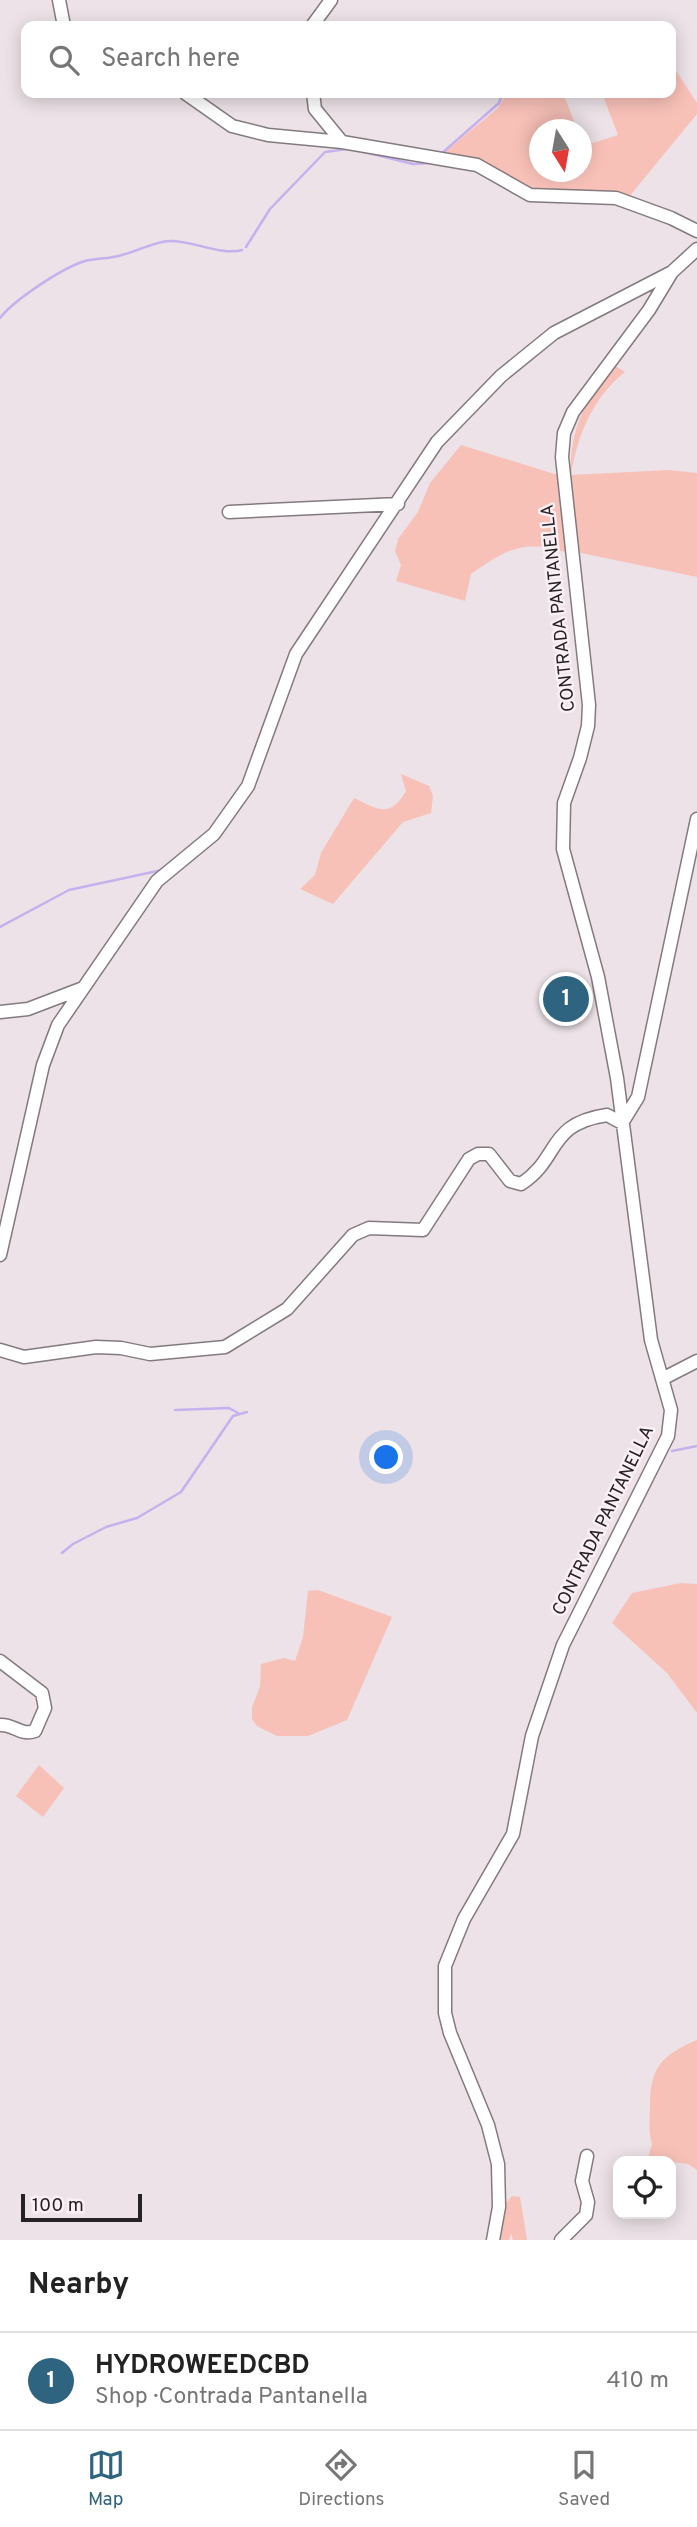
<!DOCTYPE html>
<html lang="en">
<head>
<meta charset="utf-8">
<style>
  :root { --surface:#fff; --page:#f6f6f6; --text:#222; --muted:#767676; --line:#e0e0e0; --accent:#2f6480 }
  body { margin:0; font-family:Overpass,sans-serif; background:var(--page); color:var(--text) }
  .controls { position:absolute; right:21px; bottom:21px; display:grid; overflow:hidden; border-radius:14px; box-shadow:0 4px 18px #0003 }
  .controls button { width:63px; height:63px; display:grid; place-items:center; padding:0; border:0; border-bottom:2px solid var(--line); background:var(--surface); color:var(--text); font:35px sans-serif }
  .compass { position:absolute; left:529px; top:119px; width:63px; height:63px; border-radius:50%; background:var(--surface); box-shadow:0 4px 18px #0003; rotate:169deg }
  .scale { position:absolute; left:21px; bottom:18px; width:121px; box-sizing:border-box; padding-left:7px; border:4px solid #262224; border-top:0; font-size:19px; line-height:24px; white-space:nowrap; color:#262224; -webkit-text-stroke:5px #f9eff4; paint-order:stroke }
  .you { position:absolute; left:387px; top:1458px; width:24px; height:24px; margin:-18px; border:5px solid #fff; border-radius:50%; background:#1a73e8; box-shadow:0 0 0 10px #1a73e833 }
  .badge { display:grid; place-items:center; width:46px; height:46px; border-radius:50%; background:var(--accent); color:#fff; font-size:23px; font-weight:700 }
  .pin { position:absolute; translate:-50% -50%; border:4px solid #fff; box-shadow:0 2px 7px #0006 }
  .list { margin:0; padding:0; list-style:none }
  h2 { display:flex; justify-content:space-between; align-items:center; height:91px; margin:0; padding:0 28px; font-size:30px }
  h2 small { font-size:23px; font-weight:400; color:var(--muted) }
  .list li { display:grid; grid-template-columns:46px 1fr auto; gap:21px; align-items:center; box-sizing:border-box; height:98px; padding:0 28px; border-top:2px solid var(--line) }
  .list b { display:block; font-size:26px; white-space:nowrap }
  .list p { margin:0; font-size:23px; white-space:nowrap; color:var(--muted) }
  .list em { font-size:23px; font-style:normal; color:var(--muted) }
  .icon { flex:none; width:38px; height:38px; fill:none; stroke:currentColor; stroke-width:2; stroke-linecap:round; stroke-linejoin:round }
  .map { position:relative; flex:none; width:697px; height:2240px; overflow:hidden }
  .search { position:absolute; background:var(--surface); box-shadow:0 4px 18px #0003; left:21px; right:21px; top:21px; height:77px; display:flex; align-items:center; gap:18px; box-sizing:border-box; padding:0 24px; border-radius:14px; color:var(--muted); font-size:26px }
  .sheet { height:189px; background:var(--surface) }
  nav { display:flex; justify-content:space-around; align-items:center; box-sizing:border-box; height:98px; border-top:2px solid var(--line); background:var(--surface); font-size:19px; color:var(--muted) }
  nav a { display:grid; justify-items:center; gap:4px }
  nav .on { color:var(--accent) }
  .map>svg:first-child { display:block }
</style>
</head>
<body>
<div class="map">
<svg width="697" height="2240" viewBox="0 0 697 2240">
  <rect width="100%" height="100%" fill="#ece2e7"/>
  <path fill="#f8c1b8" d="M671,63L697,103V114L628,198L532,192L440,156L498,108L507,93H563L577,129L540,130V172H582V143L583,146L618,135L602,93H671Z
    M614,365L625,372C593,397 577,436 571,475L669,470L697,473V577L576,552C573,505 562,455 583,411C590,395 604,380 614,365Z
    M461,445L561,476L569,553C523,539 509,548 471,574L465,601L396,581L401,565L395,551L398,539L418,512L430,483Z
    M401,774L429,786L433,796L431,813L403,822L333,904L300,889L315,875L321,853L354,798C377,809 390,819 406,791Z
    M681,1583L697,1584V1713L667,1673L612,1623L632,1593Z
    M318,1590L392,1617L347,1720L308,1736H277L257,1726L252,1719V1707L260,1687L261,1664L284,1658L295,1661L303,1637L308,1591Z
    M39,1765L64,1788L43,1817L16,1796Z
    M697,2040V2170L688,2164L648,2159L652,2144C648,2130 650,2120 650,2106C650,2067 662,2055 697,2040Z
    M512,2196L520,2197L527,2240H513L511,2233L509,2240H498L503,2206Z"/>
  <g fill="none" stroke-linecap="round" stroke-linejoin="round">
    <path stroke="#c6b0ee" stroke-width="2.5" d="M364,152L413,164L429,163
      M441,154L499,103L503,93
      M246,247L270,209L325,152L347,149
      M0,318C14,300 62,268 85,261C97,258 110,259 122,255C134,252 158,241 169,241C191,240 222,256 242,250
      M0,927L69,890L162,870
      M175,1410L229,1408L238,1413
      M672,1451L697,1446
      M62,1553L73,1544L106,1527L137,1518L181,1492L233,1416L247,1412"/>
    <defs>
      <path id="minor" d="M59,0L64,26
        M312,26L331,0
        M185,93L232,126L268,135L342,142L477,165L530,195L616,198L671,218L697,231
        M313,93L315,109L342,142
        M229,512L398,504
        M0,1012L28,1009L83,988
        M0,1255L43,1065L58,1025L157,881L214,834L248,786L296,654L437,442L501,376L554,333L672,272
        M0,1350L24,1357L96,1347L121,1348L150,1354L225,1347L287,1309L353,1235L369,1228L423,1230L469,1159L478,1154H489L510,1181L521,1184C561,1158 546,1124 607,1115L622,1123L638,1097L697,819
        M662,1379L697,1361
        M0,1661L42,1693L45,1708L35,1731C20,1736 14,1724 0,1725
        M493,2240L499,2207L498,2164L488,2125L450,2033L445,2013V1966L464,1919L513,1834L532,1736L563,1645L668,1436L671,1410L651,1340L617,1078L598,977L563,849L564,803L580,758L588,726L589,705L562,457L564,433L573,412L649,310L672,272L697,249
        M561,2240L586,2215L588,2202L582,2181L587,2156"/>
    </defs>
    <use href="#minor" stroke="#837a7f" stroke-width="15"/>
    <use href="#minor" stroke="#fff" stroke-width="12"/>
  </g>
  <g text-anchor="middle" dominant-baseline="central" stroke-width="5" stroke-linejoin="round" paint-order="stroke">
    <g font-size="18" fill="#262224" stroke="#f9eff4">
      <text transform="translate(559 608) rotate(-96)">CONTRADA PANTANELLA</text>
      <text transform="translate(604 1521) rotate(-64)">CONTRADA PANTANELLA</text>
    </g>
  </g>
</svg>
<div class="controls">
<button><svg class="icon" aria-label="locate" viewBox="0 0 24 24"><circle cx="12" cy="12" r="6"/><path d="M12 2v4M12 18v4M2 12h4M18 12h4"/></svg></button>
</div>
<svg class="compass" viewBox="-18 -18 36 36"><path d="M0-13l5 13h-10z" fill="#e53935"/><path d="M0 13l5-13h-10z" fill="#767676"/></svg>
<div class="scale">100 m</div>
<div class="you"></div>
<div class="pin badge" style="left:566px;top:999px">1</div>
<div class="search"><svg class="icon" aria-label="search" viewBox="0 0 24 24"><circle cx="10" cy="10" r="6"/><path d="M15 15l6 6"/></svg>Search here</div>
</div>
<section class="sheet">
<h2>Nearby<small></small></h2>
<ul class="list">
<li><span class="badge">1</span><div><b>HYDROWEEDCBD</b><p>Shop · Contrada Pantanella</p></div><em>410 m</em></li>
</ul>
</section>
<nav>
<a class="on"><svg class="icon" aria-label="map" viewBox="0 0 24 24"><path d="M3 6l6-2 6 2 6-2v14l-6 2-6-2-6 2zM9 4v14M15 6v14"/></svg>Map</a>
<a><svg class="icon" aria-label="directions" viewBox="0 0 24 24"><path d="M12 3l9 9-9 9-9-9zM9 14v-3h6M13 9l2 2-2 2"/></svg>Directions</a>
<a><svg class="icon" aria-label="saved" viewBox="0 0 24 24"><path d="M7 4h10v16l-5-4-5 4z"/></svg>Saved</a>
</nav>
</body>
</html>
